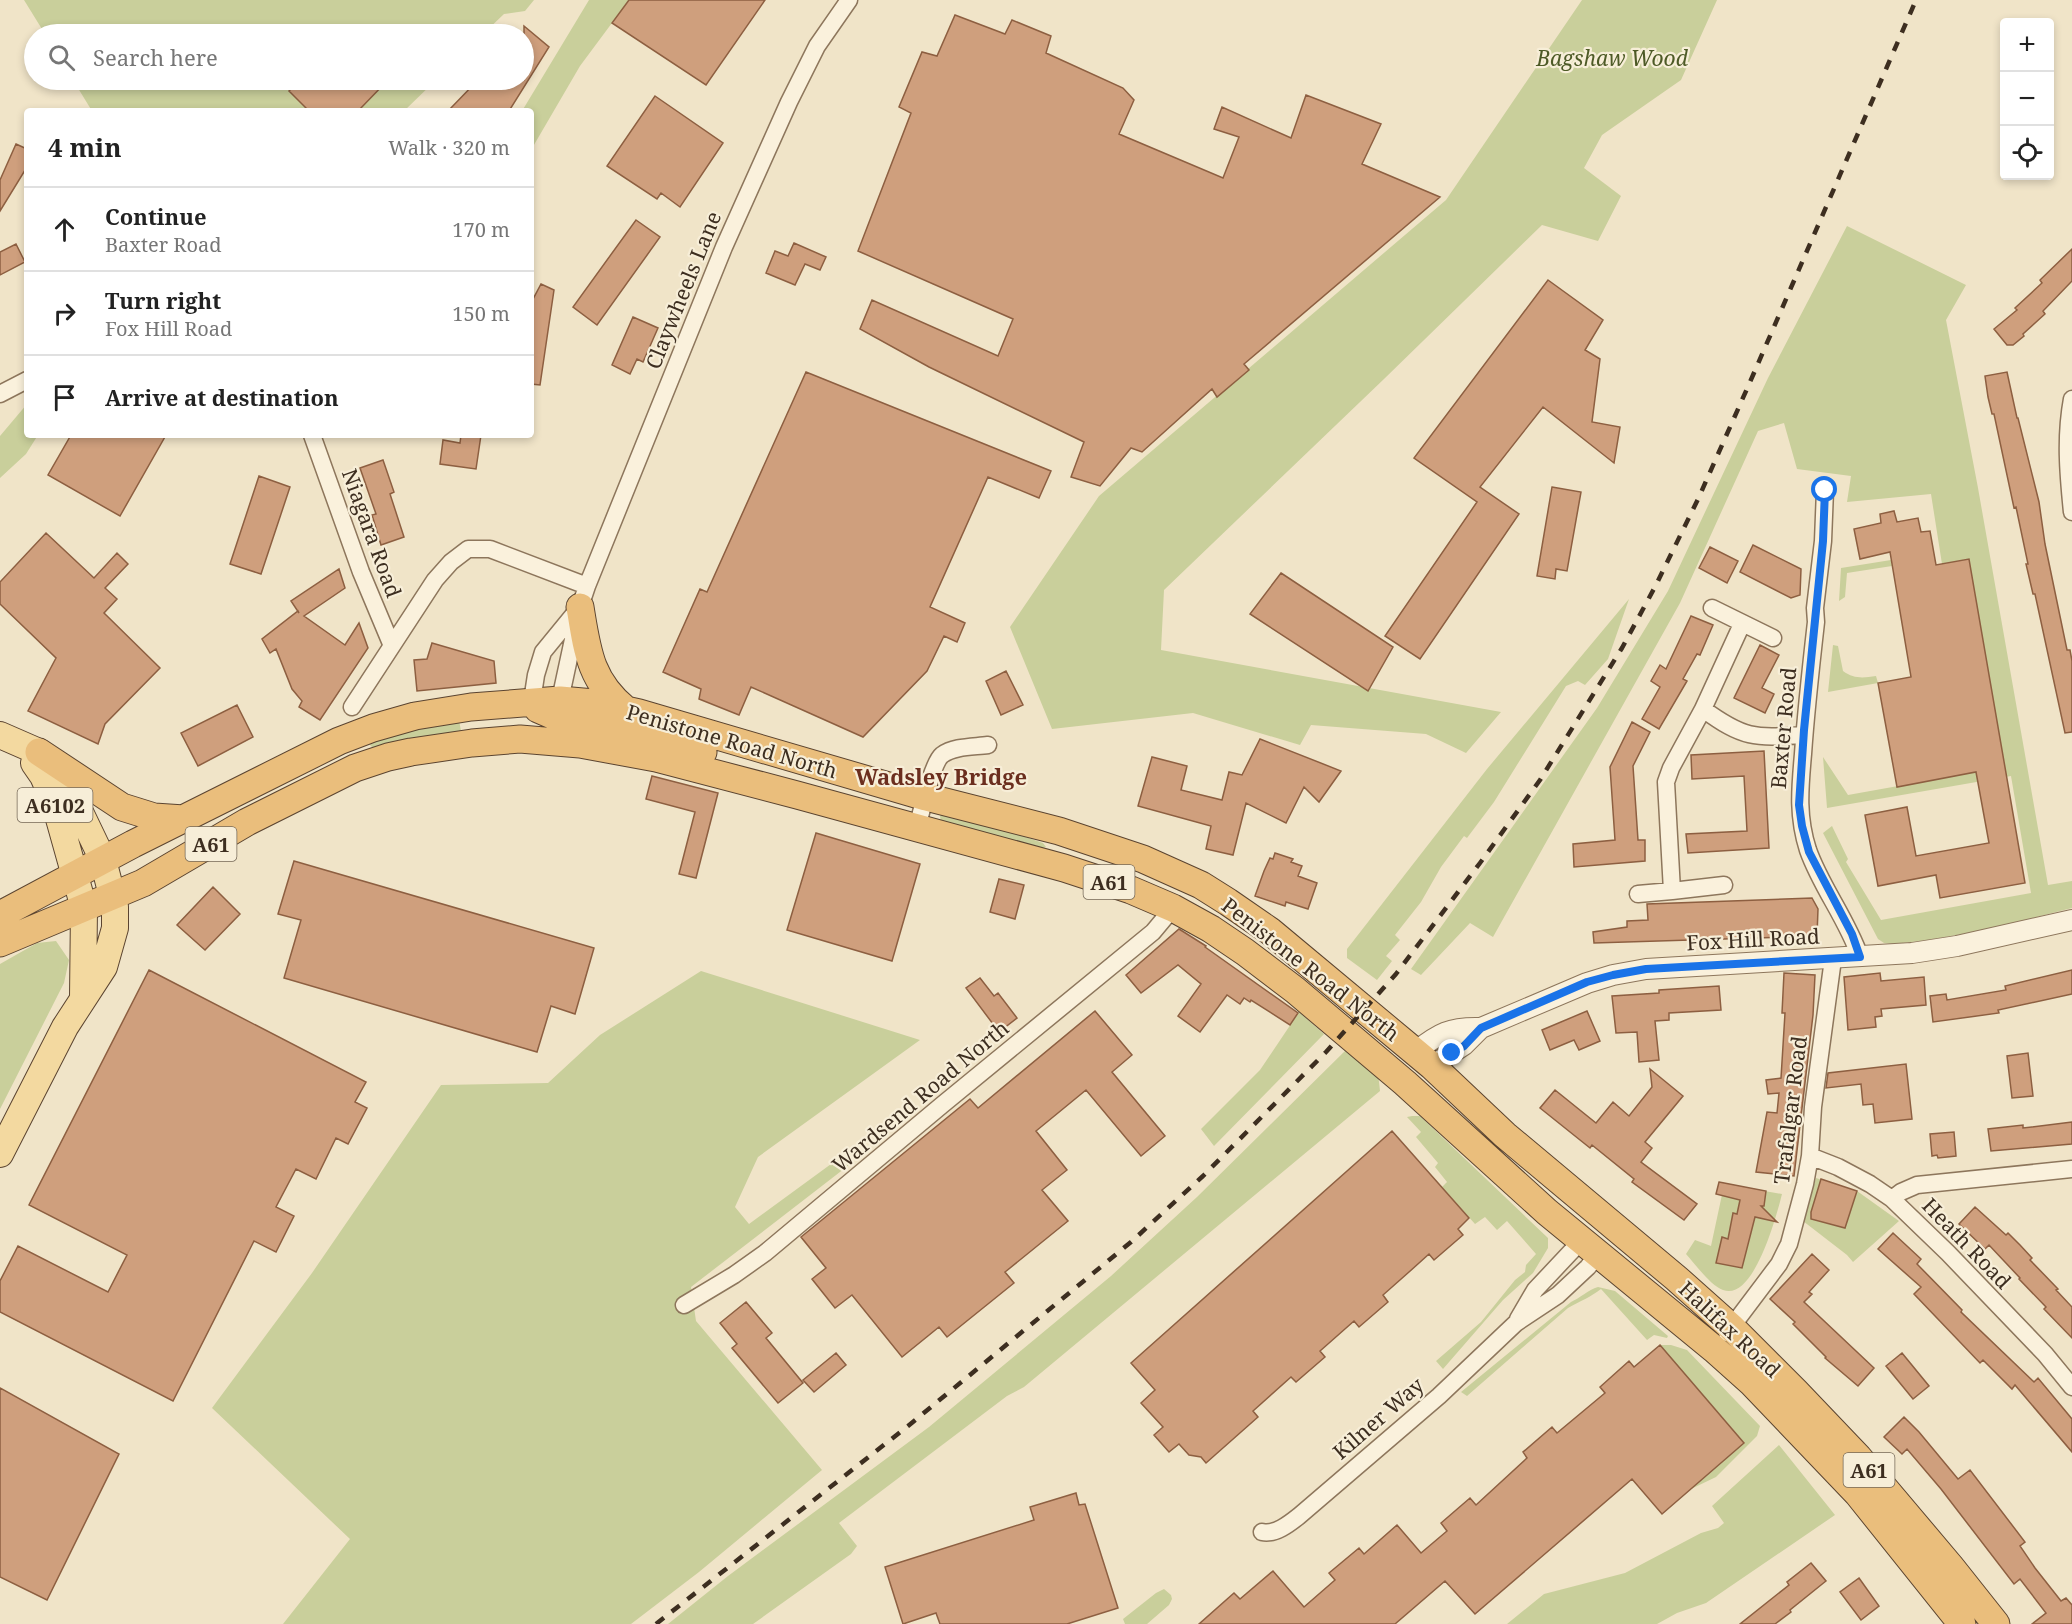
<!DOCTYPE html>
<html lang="en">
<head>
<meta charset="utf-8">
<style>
  :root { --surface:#fff; --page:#f6f6f6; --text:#222; --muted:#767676; --line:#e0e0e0 }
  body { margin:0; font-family:"Noto Serif",serif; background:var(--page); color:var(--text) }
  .controls { position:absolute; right:18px; top:18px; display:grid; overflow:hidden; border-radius:6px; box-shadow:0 3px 9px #0003 }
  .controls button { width:54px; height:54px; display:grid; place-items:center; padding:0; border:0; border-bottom:2px solid var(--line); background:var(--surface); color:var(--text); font:30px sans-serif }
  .stop { position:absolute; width:18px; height:18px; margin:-14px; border:4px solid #1a73e8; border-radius:50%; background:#fff }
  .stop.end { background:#1a73e8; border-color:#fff; box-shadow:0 2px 6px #0008 }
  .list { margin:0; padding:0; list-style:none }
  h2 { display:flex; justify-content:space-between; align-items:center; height:78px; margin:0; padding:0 24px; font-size:26px }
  h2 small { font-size:20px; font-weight:400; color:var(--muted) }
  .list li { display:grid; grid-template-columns:39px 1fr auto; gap:18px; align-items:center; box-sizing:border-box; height:84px; padding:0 24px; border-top:2px solid var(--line) }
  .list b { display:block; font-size:22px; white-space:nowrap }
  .list p { margin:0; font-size:20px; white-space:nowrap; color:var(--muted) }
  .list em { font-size:20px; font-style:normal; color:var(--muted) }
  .icon { flex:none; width:33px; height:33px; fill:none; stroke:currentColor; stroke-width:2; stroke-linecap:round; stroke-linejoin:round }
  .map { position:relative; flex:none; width:2072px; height:1624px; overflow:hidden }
  .search { position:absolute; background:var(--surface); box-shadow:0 3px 9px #0003; left:24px; top:24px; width:510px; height:66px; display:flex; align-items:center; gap:15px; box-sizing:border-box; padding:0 21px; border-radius:33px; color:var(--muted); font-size:22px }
  .panel { position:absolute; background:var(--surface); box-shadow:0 3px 9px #0003; left:24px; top:108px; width:510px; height:330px; border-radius:6px }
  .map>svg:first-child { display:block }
</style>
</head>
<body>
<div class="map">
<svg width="2072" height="1624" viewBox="0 0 2072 1624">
  <rect width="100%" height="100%" fill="#f0e4c8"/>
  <path fill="#c9cf9b" d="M24,0H534L525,11L504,14L483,34H45Z
    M589,0H629L580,66L531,150V111H522Z
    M1582,0H1717L1681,80L1602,135L1584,168L1621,196L1598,241L1542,225L1384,379L1164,590L1161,650L1501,712L1466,753L1426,734L1311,725L1300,745L1193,713L1052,729L1010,627L1099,496L1446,200Z
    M73,80H436L404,111H92Z
    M1847,226L1966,285L1946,320L1978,488L2048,885L2072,881V908C2013,923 1953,939 1892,944L1884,943L1878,939L1823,833L1832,826L1848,859L1846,862L1881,920L2031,893L2011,776L1827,808L1823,757L1848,795L2004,767L1968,559L1942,564L1931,494L1847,502L1851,476L1797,469L1784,423L1758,431L1680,603L1493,937L1470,923L1421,975L1411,969L1597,708L1668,591L1768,378Z
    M27,404V435H38L26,454L0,478V436Z
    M1891,560L1892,566L1847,573L1845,597L1839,601L1841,568Z
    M1629,599L1608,659L1585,685L1578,681L1566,686L1494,802L1467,838L1464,836L1441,867L1421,902L1395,935L1400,940L1386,956L1392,961L1377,980L1347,958V949L1487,769Z
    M1833,645L1838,646L1843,671C1854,679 1863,678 1876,676L1878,683L1828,692Z
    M459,720L461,731L415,738L373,748L369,744L393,733Z
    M943,813L993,826L1043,843L1046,847L1042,848L941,822L940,816Z
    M56,941L69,960L64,983L0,1109V964L37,943Z
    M701,971L920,1040L758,1157L735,1207L749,1224L842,1156L849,1165L691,1287L696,1321L822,1470L699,1572L631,1624H283L350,1539L212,1408L312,1273L441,1085L548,1083L600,1035Z
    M1299,1012L1324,1034L1214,1146L1201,1129L1260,1070Z
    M1348,1048L1378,1073L1380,1091L1024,1387L1007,1396L839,1523L857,1546L851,1554L753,1624H668L728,1576L929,1427L1111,1276L1197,1197Z
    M1412,1116H1420L1548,1238V1248L1533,1273L1503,1300L1443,1369L1436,1361L1481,1322L1515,1280L1525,1272L1526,1265L1536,1254L1507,1221L1497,1230L1485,1217L1475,1224L1442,1187L1447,1182L1435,1167L1438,1163L1416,1137L1421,1132L1407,1117Z
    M1816,1178L1857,1191L1899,1221L1853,1262L1847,1255L1803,1221Z
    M1742,1187L1782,1194C1777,1214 1754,1302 1723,1290C1711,1286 1695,1264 1686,1254L1695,1240L1711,1246L1723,1190Z
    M1598,1287L1615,1291L1668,1336L1667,1338L1654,1335L1647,1340L1601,1289C1591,1297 1580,1301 1568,1308L1467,1396L1461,1392L1571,1302C1580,1298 1588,1290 1598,1287Z
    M1660,1345H1671L1687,1350L1760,1426L1757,1436L1716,1477L1691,1489L1744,1442Z
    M1779,1445L1835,1515L1706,1603L1677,1613L1657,1624H1507L1544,1594L1625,1573L1701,1533L1718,1528L1724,1523L1712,1506Z
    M1164,1589L1171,1595L1172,1599L1169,1605L1147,1624H1125L1123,1619L1156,1593Z"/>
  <path fill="#cf9f7d" stroke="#8d5f41" stroke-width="1.5" d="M629,0H765L706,85L612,23Z
    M955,15L1005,34L1012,20L1051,36L1046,53L1123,88L1134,100L1119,134L1223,178L1239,137L1214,129L1222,107L1291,138L1306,95L1381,124L1362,164L1440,197L1244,364L1249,370L1217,397L1212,389L1142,452L1131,448L1100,486L1071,477L1084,442L929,367L860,329L872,300L998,356L1013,319L858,251L911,113L899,107L922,52L937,56Z
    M524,26L549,47L509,111H448L478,80H524Z
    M300,80H306L316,88L324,80H388L358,111H309L289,91Z
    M655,96L723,143L680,207L661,193L657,199L607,166Z
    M16,144L27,149V167L0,211V180Z
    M636,220L660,237L597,325L573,307Z
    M794,243L826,257L820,270L805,264L795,285L766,273L775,251L788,256Z
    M16,244L25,262L0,275V252Z
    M2072,249V281L2043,311L2045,314L2023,334L2024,336L2013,345H2007L1994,329L2017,310L2015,308L2042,283L2040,280Z
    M1548,280L1603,320L1585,350L1600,359L1592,422L1620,427L1614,463L1543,407L1480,487L1519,514L1420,659L1385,636L1477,502L1414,458Z
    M541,284L554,290L540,385L531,384V303Z
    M633,317L658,328L643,362L637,359L630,374L612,365Z
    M806,372L1051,471L1039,498L988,477L930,607L965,623L957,642L944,636L927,671L863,737L751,687L739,715L699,699L701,689L663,672L700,589L707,592Z
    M2007,372L2017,418H2018L2039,502L2045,544L2067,650H2070L2072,661V732L2065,733L2035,594H2033L2026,564H2028L2016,507L2014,508L1994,414H1992L1988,397L1985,376Z
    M71,435H166L120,516L48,475Z
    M461,435H481L476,469L440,464L443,440L460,443Z
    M383,460L394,492L390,494L404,537L381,545L372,515L376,514L360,468Z
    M259,476L290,487L261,574L230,564Z
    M1552,487L1581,492L1567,571L1556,569L1555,579L1537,576Z
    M1894,511L1897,522L1918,518L1921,532L1930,531L1936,565L1969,559L2025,883L1940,898L1936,875L1878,886L1865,815L1907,807L1916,856L1989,843L1976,772L1897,787L1878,683L1911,677L1890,552L1860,559L1854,529L1881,523L1880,514Z
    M46,533L94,578L117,553L128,564L105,588L117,599L104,613L160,668L105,724L98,744L28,711L56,658L0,604V582Z
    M1753,545L1801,569L1800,595L1791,598L1740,572Z
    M1710,547L1738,561L1727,583L1699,568Z
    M339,569L345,588L304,616L345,645L359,623L368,648L320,720L299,707L302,701L292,689L276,649L270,653L262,639L298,611L299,613L291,601Z
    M1281,573L1393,647L1368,691L1250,614Z
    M1691,616L1713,625L1700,655L1697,654L1683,679L1687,681L1659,729L1642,719L1660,687L1651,681L1660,665L1666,669Z
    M432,643L494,661L496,683L417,691L414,660L427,659Z
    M1760,645L1779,655L1762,688L1774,694L1765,713L1734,698Z
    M1006,671L1023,705L1001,715L986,681Z
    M237,705L253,737L198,766L181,733Z
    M1632,722L1650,732L1633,766L1638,840H1645V861L1574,867L1573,844L1615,840L1610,767Z
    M1260,739L1341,771L1319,802L1304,787L1286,823L1246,803L1233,855L1206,849L1211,826L1138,806L1152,757L1187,766L1181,790L1222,800L1229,772L1242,775Z
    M1764,751L1769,848L1688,853L1686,834L1747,831L1744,776L1692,779L1691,755Z
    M652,776L718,793L696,878L679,874L695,812L646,799Z
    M816,833L920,864L892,961L787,930Z
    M1275,853L1293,859L1291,862L1302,866L1298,876L1317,883L1308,909L1286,902L1285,906L1255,896L1264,871L1270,858L1273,859Z
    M294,861L594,948L575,1014L551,1006L537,1052L284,978L301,920L278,914Z
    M999,879L1024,885L1015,919L990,912Z
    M213,887L240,914L205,950L177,925Z
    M1812,898L1818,909L1817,936L1594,943L1593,932L1627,927V921L1648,920L1647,904Z
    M1179,929L1206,946L1205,947L1298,1013L1290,1025L1251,1000L1250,1002L1244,998L1240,1004L1227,995L1200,1032L1178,1016L1201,984L1178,965L1141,993L1126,975Z
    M149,970L366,1082L355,1102L367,1108L348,1144L336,1138L316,1179L296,1169L276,1207L294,1216L276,1252L254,1241L173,1401L0,1312V1281L18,1246L108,1292L127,1255L29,1205Z
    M2072,970V994L1998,1010L1999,1013L1933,1022L1930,996L1946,994L1947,1000L2006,990L2005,986Z
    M1784,973L1815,975L1813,1015L1794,1176L1756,1172L1767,1112L1777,1113L1779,1093L1768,1094L1766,1080L1781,1078L1785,1013H1782Z
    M1880,973L1881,981L1924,977L1926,1005L1881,1009L1882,1016L1875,1017L1876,1027L1848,1030L1844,977Z
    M980,978L994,996L998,993L1017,1018L999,1032L966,988Z
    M1719,986L1721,1010L1669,1013V1020L1655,1021L1659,1060L1639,1062L1637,1032L1616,1033L1612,996L1659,993V990Z
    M1095,1011L1132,1055L1112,1072L1165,1136L1141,1156L1086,1090L1036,1131L1067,1170L1042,1190L1068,1221L1005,1272L1014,1283L947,1337L939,1327L902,1357L852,1295L835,1308L812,1279L826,1268L801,1237L970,1099L978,1108Z
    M1587,1011L1600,1041L1579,1050L1574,1040L1550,1050L1542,1030Z
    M2028,1053L2033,1096L2012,1098L2007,1056Z
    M1906,1064L1912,1119L1875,1123L1873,1104L1863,1105L1861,1084L1826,1088L1828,1073Z
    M1650,1069L1683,1096L1645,1142L1652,1148L1641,1162L1697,1204L1684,1220L1632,1182L1634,1179L1592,1145L1590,1148L1540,1108L1555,1090L1596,1123L1613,1102L1629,1116L1652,1087Z
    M2072,1122V1144L1991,1151L1988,1129L2023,1125V1128Z
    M1392,1131L1469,1218L1458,1229L1463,1235L1434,1260L1429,1254L1409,1272L1383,1295L1388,1302L1359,1327L1354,1321L1320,1351L1325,1357L1296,1382L1291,1377L1253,1411L1258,1417L1206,1463L1201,1457L1189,1455L1179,1444L1169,1452L1154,1435L1163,1427L1141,1403L1155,1390L1131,1363Z
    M1954,1132L1956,1156L1938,1158L1937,1155L1932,1156L1930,1134Z
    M1821,1179L1857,1191L1845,1228L1811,1219V1212Z
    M1719,1182L1766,1191L1764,1206H1761L1777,1222L1755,1217L1742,1268L1716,1263L1722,1237L1728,1239L1733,1213L1737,1214L1740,1200L1716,1194Z
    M1975,1207L2006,1235L2008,1233L2020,1245L2032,1258L2030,1260L2058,1289L2056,1290L2072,1307V1338L2044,1309L2046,1307L2019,1279L2020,1278L1989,1245L1985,1249L1959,1224Z
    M1893,1233L1921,1259L1917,1264L1962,1310L1961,1312L2034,1382L2038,1378L2072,1419V1452L2015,1385L2012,1389L1983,1360L1980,1363L1914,1294L1921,1287L1878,1249Z
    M1812,1254L1829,1270L1809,1292L1812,1294L1804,1302L1874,1368L1858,1386L1825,1358L1826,1357L1793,1324L1795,1322L1770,1299Z
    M746,1302L772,1333L766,1338L803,1383L778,1403L732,1348L737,1344L720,1323Z
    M1660,1345L1744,1443L1662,1514L1632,1479L1475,1614L1445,1581L1395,1624H1199L1234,1593L1240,1599L1273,1571L1304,1607L1335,1580L1329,1573L1359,1548L1364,1554L1397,1525L1421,1553L1447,1531L1441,1523L1470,1498L1476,1505L1527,1458L1523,1452L1552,1427L1557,1433L1605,1393L1600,1387L1629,1361L1634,1367Z
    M836,1353L846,1365L814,1392L803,1380Z
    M1902,1353L1929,1386L1913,1399L1886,1366Z
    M0,1388L119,1454L47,1600L0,1577Z
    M1904,1417L1919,1432L1958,1479L1970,1470L2025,1542L2020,1546L2035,1568L2061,1601L2066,1598L2072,1605V1624H2032L2046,1613L2020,1579L2014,1584L1941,1489L1907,1449L1902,1454L1884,1437Z
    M1076,1493L1079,1505L1085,1504L1118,1608L1067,1624H940L936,1613L903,1624L885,1567L1034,1520L1030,1507Z
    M1811,1563L1826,1581L1790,1610L1791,1612L1775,1624H1740L1789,1585L1787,1582Z
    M1859,1578L1879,1606L1861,1620L1840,1592Z"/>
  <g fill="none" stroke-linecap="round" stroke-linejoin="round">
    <defs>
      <path id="minor" d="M0,394L27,380
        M2072,399C2065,437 2068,473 2072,512
        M312,435L361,572L392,646
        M1825,490L1823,541L1815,608L1816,622C1811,666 1806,710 1803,754C1800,788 1797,816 1808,850C1821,887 1847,919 1860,957
        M1712,608L1773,638
        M560,700L580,607L587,586L724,247L789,102L817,46L849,0
        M532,701L536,675L543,652L579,608
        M352,707L435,580L451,562L468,549H490L587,586
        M1703,709L1742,624
        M917,828C921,814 932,763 942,755C954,746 974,747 988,745
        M1724,885L1672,891L1666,782L1671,768L1703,709C1744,739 1754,738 1804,735
        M1638,894L1672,891
        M1810,1156L1838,1167L1870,1184L1892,1199L1948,1253L2045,1354L2072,1387
        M1892,1199L1901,1192L1917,1185L2072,1169
        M684,1305L734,1275L765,1253L942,1105L1153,932L1173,908
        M1518,1319L1535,1290L1582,1240
        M1727,1333L1779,1264L1789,1244L1805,1184L1810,1156L1813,1107L1833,959
        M1262,1532C1275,1535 1289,1524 1299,1516L1439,1396L1516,1323L1558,1295L1588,1267L1598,1254"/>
      <path id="tertiary" d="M1415,1052C1439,1033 1450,1027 1481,1028
        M1432,1066L1464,1045L1481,1028L1587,983L1613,975L1646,969L1912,953L1957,946L2072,920"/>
      <path id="primary" d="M0,735L39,752L67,785L103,860L115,907V928L104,967L65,1027L0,1154
        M34,763L43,776L54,801L84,908L83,997"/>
      <path id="trunk" d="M580,607C587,650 590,681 626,710
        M538,709L554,716L603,724L703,752
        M39,752L122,807L154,817L184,819
        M0,915L133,844L339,741L373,728L415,716L471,707L560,700L594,703L639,713L926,797L1059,831L1143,859L1201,885L1228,902L1270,931L1432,1066L1505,1135L1676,1278L1731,1327L1796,1392L1858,1457L1950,1566L1996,1624
        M0,943L143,883L247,822L355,768L388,757L411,752L472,743L520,739L580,744L656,758L797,795L1064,868L1131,890L1173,908L1211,929L1245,952L1295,990L1405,1083L1547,1212L1714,1349L1752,1383L1858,1494L1962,1624"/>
    </defs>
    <use href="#minor" stroke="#8d765c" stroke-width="19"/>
    <use href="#tertiary" stroke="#8d765c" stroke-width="22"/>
    <use href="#primary" stroke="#5b4430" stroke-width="28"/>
    <use href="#trunk" stroke="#5b4430" stroke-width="29"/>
    <use href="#minor" stroke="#faf1dc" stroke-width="16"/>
    <use href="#tertiary" stroke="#faf1dc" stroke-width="20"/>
    <use href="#primary" stroke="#f3d9a0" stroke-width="26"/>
    <use href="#trunk" stroke="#eabe7c" stroke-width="27"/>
    <path stroke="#3d2e20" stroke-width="4.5" stroke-dasharray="10 10" stroke-linecap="butt" d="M656,1624L908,1426L1131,1242L1203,1176L1326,1052L1396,974L1480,863L1540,780L1622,648L1656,585L1699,497L1750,382L1916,0"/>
  </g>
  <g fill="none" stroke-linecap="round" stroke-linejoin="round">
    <path stroke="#1a73e8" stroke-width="8" d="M1452,1053L1464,1046L1481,1028L1587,982L1613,975L1646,969L1860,957L1852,934L1809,852L1802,826L1799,805L1804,730L1823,541L1825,490"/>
  </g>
  <g text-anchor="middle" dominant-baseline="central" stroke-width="4.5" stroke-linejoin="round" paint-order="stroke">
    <g fill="#f7eed8" stroke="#756857" stroke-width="1.5">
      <rect x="17.5" y="788" width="75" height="34" rx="4.5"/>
      <rect x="185.5" y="827" width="51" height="34" rx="4.5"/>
      <rect x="1083.5" y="865" width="51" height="34" rx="4.5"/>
      <rect x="1843.5" y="1453" width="51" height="34" rx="4.5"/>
    </g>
    <g font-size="20" font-weight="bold" fill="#3d2e20">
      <text x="55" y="805">A6102</text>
      <text x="211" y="844">A61</text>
      <text x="1109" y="882">A61</text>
      <text x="1869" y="1470">A61</text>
    </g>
    <g font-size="21" font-style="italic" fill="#4d5a26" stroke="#f7eed8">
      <text x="1612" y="58">Bagshaw Wood</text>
    </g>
    <g font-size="21" fill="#3d2e20" stroke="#f7eed8">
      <text transform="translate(683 290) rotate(-68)">Claywheels Lane</text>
      <text transform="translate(372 533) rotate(70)">Niagara Road</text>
      <text transform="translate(1783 728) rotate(-85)">Baxter Road</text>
      <text transform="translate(732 741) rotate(16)">Penistone Road North</text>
      <text transform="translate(1753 939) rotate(-3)">Fox Hill Road</text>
      <text transform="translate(1311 969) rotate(38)">Penistone Road North</text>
      <text transform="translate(920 1096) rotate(-40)">Wardsend Road North</text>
      <text transform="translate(1790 1110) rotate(-83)">Trafalgar Road</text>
      <text transform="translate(1967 1243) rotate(46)">Heath Road</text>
      <text transform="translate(1730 1329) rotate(43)">Halifax Road</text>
      <text transform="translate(1378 1418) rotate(-41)">Kilner Way</text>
    </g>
    <g font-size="22" font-weight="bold" fill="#6b2e1e" stroke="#f7eed8">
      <text x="941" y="776">Wadsley Bridge</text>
    </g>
  </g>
</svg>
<div class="controls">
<button>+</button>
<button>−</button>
<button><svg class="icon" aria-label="locate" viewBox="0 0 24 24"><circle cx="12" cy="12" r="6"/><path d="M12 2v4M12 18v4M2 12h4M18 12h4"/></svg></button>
</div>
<div class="stop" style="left:1825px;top:490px"></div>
<div class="stop end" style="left:1452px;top:1053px"></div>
<div class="search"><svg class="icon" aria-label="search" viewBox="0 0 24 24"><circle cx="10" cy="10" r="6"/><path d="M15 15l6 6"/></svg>Search here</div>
<section class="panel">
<h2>4 min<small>Walk · 320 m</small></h2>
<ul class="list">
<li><svg class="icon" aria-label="ahead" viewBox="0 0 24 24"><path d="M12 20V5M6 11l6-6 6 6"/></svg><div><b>Continue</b><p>Baxter Road</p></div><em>170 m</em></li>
<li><svg class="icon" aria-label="right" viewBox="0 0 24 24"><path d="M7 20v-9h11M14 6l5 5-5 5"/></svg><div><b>Turn right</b><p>Fox Hill Road</p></div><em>150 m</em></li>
<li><svg class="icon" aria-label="arrive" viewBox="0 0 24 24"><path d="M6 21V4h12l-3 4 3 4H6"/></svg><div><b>Arrive at destination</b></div></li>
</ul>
</section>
</div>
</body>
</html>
